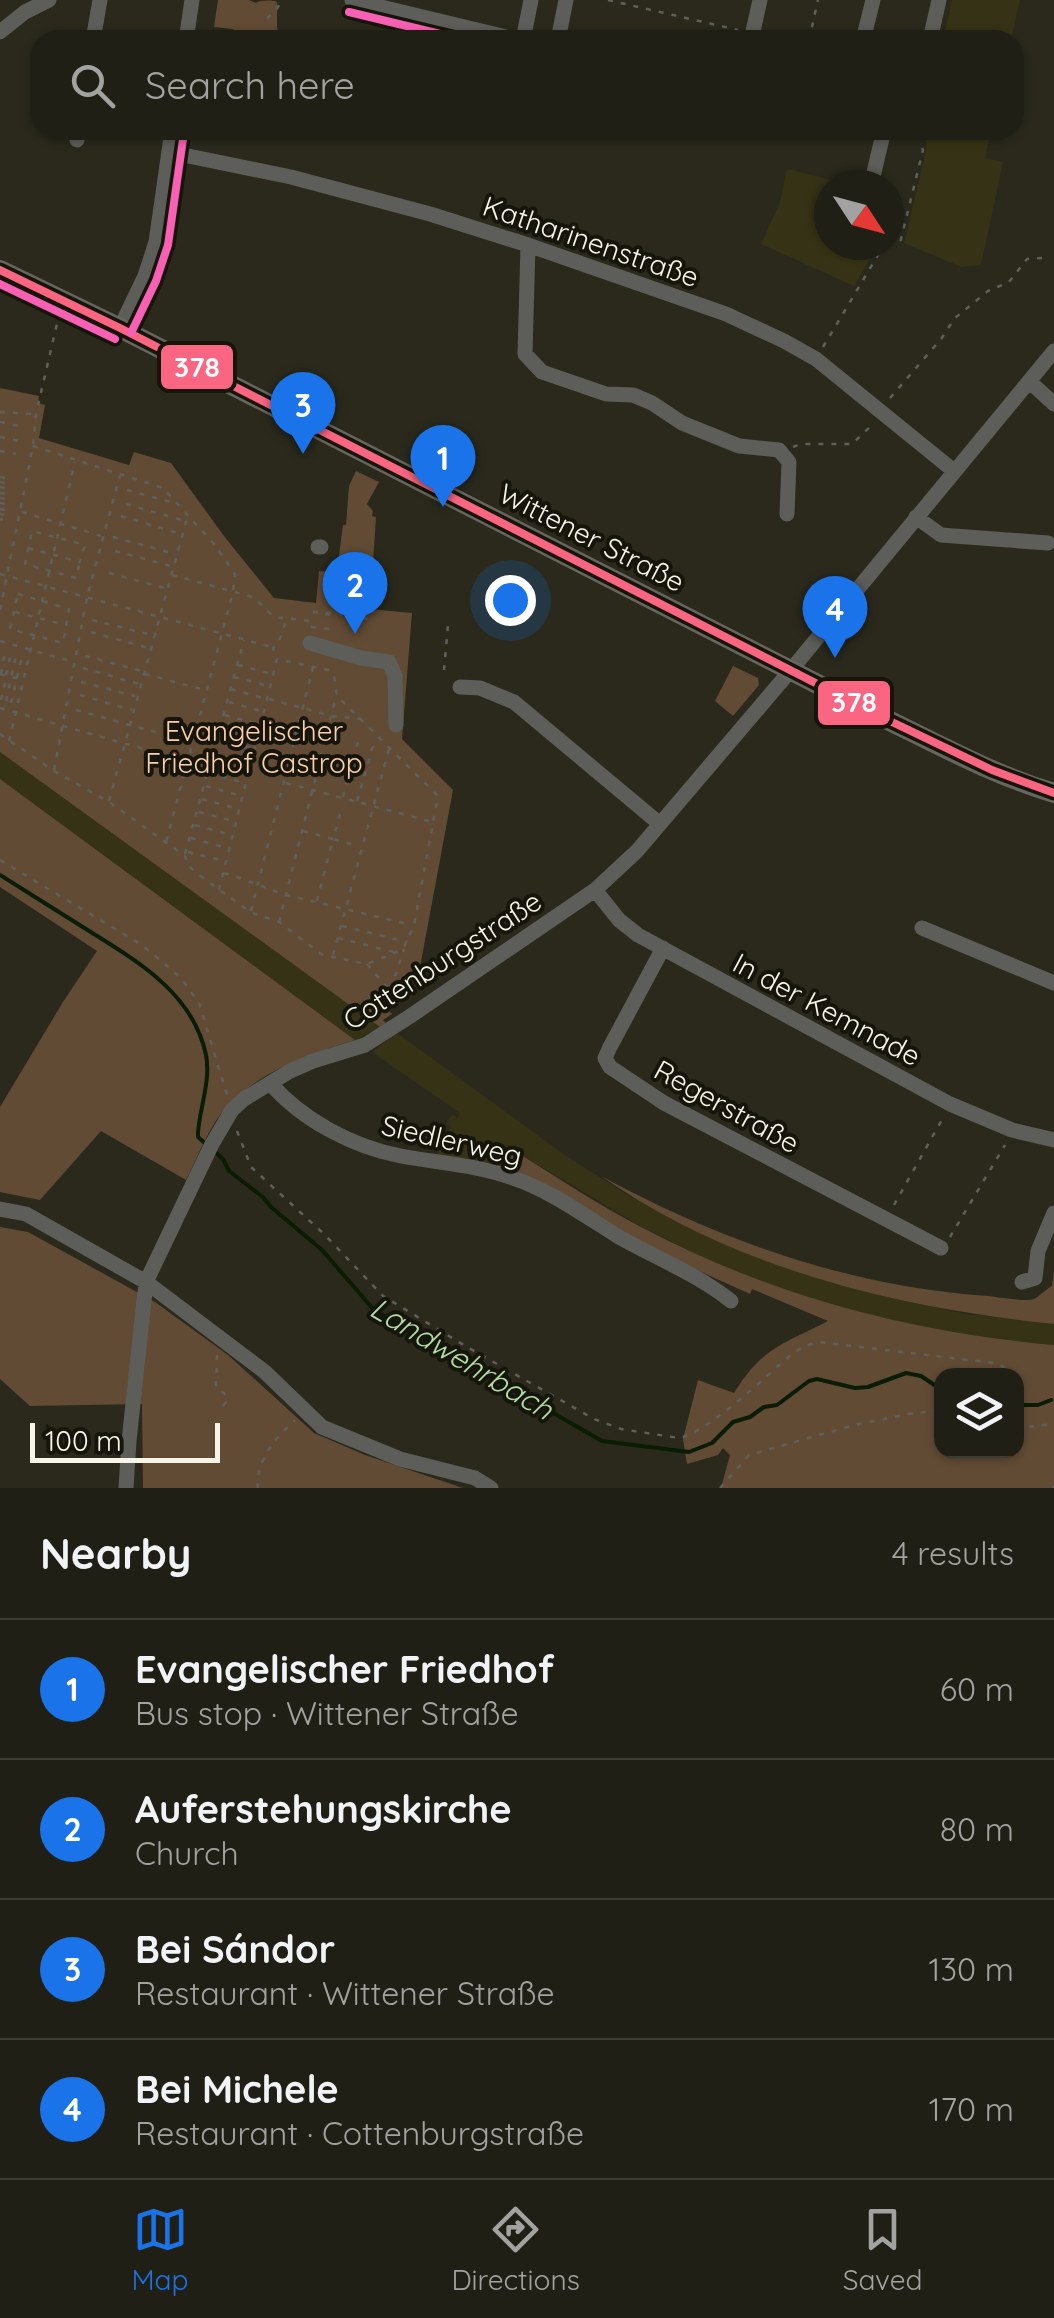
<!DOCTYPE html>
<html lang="en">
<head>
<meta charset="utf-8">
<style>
  :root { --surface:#201f15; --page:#28271e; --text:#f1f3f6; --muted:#a2a2a0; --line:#3d3d34; --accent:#1a73e8 }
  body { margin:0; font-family:Quicksand,sans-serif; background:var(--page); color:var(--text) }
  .controls { position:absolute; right:30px; bottom:30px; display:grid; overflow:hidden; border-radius:20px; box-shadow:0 2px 8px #0004 }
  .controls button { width:90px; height:90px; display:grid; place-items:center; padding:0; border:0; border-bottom:2px solid var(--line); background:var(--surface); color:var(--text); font:50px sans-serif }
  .compass { position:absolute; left:814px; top:170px; width:90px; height:90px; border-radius:50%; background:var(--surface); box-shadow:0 2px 8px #0004; rotate:126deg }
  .scale { position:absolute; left:30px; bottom:25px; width:190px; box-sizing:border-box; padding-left:10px; border:5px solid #f7f5e7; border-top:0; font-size:28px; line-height:35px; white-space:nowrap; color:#f7f5e7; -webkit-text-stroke:8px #16150b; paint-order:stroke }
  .you { position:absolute; left:510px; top:600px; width:35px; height:35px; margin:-25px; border:8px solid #fff; border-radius:50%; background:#1a73e8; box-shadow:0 0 0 15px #1a73e833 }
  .badge { display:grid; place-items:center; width:65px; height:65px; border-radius:50%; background:var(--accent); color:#fff; font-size:32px; font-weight:700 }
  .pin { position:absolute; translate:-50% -82px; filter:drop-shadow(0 2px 5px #0008) }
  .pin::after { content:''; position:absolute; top:52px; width:35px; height:30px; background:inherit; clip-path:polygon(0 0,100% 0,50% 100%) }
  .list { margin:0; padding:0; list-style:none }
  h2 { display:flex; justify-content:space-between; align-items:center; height:130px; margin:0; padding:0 40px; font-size:42px }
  h2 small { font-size:32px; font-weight:400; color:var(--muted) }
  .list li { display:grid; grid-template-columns:65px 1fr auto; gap:30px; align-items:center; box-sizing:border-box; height:140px; padding:0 40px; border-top:2px solid var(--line) }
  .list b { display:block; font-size:38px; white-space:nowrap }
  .list p { margin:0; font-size:32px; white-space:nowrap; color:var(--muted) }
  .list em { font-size:32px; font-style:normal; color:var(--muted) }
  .icon { flex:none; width:55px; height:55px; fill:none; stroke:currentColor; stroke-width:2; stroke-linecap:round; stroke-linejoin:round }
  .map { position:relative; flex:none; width:1054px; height:1488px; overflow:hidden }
  .search { position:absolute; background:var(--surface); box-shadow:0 2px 8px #0004; left:30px; right:30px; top:30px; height:110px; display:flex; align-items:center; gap:25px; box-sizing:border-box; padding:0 35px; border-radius:30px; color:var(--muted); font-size:38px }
  .sheet { height:690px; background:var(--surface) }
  nav { display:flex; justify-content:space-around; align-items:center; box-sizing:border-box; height:140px; border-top:2px solid var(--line); background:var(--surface); font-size:28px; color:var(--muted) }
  nav a { display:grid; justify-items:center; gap:5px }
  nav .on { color:var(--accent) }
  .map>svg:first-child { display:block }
</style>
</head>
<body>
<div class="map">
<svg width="1054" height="1488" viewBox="0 0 1054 1488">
  <rect width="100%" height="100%" fill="#2a291c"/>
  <path fill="#363215" d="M952,0H1020L1011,40H943Z
    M926,130H991L985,158L1003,162L981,265L961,267L904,243L926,151Z
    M787,169L853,185H829V245H878L854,286L761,244L780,202Z
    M0,752L133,847L380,1027L355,1040L0,779Z
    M397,1033L565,1155L626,1194L714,1239L782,1266L878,1295L967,1314L1054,1324V1345L989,1339L906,1324L835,1306L775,1287L704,1258L642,1227L512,1149L499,1167L437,1156L439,1144L451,1127L446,1123L452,1114L457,1118L460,1113L372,1052Z"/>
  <path fill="#614b35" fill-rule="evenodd" d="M218,0H249L256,3C262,0 271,0 277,2V27L281,40H252L251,38L232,29L214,27Z
    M0,388L39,396L38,403L45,405L39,438L129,465L134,452L171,463L224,536L274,598L316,603L319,571L333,572L334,563H338L343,525H346L349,486L356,471L379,482L367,504L373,511L372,516L376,517L370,609L412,613L402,739L453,790L415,994L388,1010L392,1014L383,1020L386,1023L380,1027L0,752Z
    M733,666L758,678L759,685L733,716L715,701Z
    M0,779L355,1040C308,1054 257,1072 224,1110C209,1127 197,1159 186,1180L101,1131L40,1200L0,1192V1107L63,1002L97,951L0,887Z
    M512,1149C555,1176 598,1205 643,1228C772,1296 910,1332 1054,1345V1488H721L730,1455L723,1448L718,1455L687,1464L683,1439L698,1380L734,1393C762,1347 784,1344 828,1321L752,1289L750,1294L688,1266L499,1167ZM942,1376H1016V1450H942Z
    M601,1176C721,1241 851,1287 988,1296C998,1297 1026,1302 1034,1299C1040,1296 1046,1289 1052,1286L1054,1271V1324C897,1308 732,1268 601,1176Z
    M0,1227L28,1232L155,1302L228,1355L314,1433L365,1455L463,1488H143L142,1404L30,1406L0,1379Z"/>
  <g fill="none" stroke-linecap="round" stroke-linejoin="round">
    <path stroke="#0a1d03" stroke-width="4" d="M0,875C29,893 57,911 86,929C135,960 193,992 206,1055C211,1080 200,1107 198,1132V1137L207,1145
      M214,1151L223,1159L229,1171L263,1197L271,1207L322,1250L374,1310L602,1441L689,1452L712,1443L733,1422L750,1417L764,1407L777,1405L809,1381L817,1379L855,1388L868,1387L906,1373L921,1376L942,1390
      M1016,1405H1038L1051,1400"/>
    <path stroke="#60605b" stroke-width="2.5" stroke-dasharray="5 8" stroke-linecap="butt" d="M608,0L738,30
      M267,18L275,12L282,0
      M764,38L774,40
      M809,40L818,0
      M889,242L900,243L923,150L919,141
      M823,347L884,245
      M890,398L941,339L955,318L988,291L1009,282L1027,259L1042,258
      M0,412L33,414
      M0,422L24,427
      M0,437L19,441
      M33,446L163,488L214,544L235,574L233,592L166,842
      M793,447L800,444H852L872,425
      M0,451L16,454
      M0,477L10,479
      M0,482L9,484
      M0,487L9,489
      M127,490L178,504
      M0,493L7,494
      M0,498L6,499
      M0,503L5,504
      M126,504L185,521
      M0,509L5,510
      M22,512L101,536
      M0,514L4,515
      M121,516L181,534
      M0,519L3,520
      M113,537L175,554
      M28,548L80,562L85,545L32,531L25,564L76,578L80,562
      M115,551L171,566
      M109,573L165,588
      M0,574L272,647
      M172,575L253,597L274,617L312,621
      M18,594L69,609L63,643L10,629Z
      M0,610L33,446L36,414L59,315
      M15,612L66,625
      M313,612L341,613V615L368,619
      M325,614L337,616L336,617
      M92,620L152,635
      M311,627L331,629
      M91,632L148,648
      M0,641L73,662
      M85,656L142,671
      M238,665L272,674
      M83,668L139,684
      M444,670L448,625
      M0,674L23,680
      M1,674L5,652
      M145,674L205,690
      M6,675L11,653
      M234,677L269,686
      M81,682L135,696
      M231,689L266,699
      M80,695L132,710
      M269,699L332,716L362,719
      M1,700L7,675
      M6,701L16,655
      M229,702L264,712
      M11,703L22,657
      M0,708L186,761
      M76,710L191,742
      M225,715L261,725
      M222,727L258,737
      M0,734L54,771L109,802L185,856L188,865L195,872L250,912L279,922L321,954L332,957L367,964L397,952L404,947L414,925L438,796L337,696L334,676L328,670L277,659
      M219,740L254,749
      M9,741L75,462
      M215,753L251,763
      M189,760L210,766
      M54,770L87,597L120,475
      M209,773L245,783
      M286,783L433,822
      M206,786L241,796
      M343,797L360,734
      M202,799L238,809
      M109,801L188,515
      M357,801L373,746
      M199,812L234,821
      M195,825L231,835
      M303,831L333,839L341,811
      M191,838L227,848
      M188,852L224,861
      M185,854L244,640
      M0,860L142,945L181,978L199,1003L227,1095
      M224,873C245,879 265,888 286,895L412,925
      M219,890L277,659L273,648L279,641L287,619
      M317,901L333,839L351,844
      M251,911L313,667
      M279,922L336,697
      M342,926L407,942
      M338,938L394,952
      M333,955L390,745
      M367,964L400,1003
      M391,989L404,949
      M237,1131L251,1167L324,1234L383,1296L467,1347L594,1419L621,1429L679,1438C710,1431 766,1376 793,1353L805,1346L819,1342L994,1363C1002,1365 1006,1367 1007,1376
      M894,1205L944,1116
      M950,1237L1005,1145
      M217,1355L216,1387L226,1395L227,1401L222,1407
      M1016,1428L1054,1424
      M258,1488C256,1460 275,1438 295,1420
      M720,1488L749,1455L851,1426L908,1414L942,1410
      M1053,1488L1054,1486"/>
    <path stroke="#5d5e59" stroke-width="15" d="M352,0L518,40
      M0,32L25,12L49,0
      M93,40L100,0
      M186,40L192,0
      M523,40L531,0
      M558,40L566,0
      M751,40L760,0
      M863,40L873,0
      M930,40L939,0
      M891,130L900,132L907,130
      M77,140L79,130
      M169,152L291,177L430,214L528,245L726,314L784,341L816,359L954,471
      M871,185L884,130
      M528,245L525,354L542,372L606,394L633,395L652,403L682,423L739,446L779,450L789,462L787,514
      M120,328L145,276L156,242L172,130
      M1029,381L1054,404
      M916,517L941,535L1048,543
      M318,547H321
      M310,643L361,658L389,662L395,676L396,725
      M460,687L480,688L514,702L660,824
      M595,890L619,920L638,935L950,1104L1012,1130L1054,1140
      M922,928L1054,983
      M663,948L610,1047L605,1058L610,1067L664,1103L941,1248
      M270,1083C302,1120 353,1147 401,1156C438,1163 477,1165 513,1178C551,1191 585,1216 619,1237C658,1259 695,1273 731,1301
      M0,1209L26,1214L146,1282L265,1372L322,1427L400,1459L475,1478L491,1488
      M1022,1282L1035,1278L1038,1251L1054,1213
      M126,1488L129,1441L146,1282L212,1144L232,1110L244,1099L290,1071L313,1061L365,1045L409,1017L595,890L637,851L660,824L791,670L1054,351"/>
    <path stroke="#66665f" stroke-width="20" d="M0,270L120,328L892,722C945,748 997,776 1054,793"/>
    <defs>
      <path id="bus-1" d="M0,270L120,328L892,722L992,770L1054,793"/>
      <path id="bus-2" d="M349,12L465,40
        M0,284L115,339
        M131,333L156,281L168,245L184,132"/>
    </defs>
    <use href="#bus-1" stroke="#16150b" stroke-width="15"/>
    <use href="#bus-2" stroke="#16150b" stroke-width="15"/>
    <use href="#bus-1" stroke="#fa6682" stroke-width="8"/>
    <use href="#bus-2" stroke="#f860b3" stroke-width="8"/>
  </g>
  <g text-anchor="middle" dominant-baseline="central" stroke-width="8" stroke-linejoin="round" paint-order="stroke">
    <g font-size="28" fill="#f7f5e7" stroke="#16150b">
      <text transform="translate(591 241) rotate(19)">Katharinenstraße</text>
      <text transform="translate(592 537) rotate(27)">Wittener Straße</text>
      <text transform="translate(442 960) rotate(-33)">Cottenburgstraße</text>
      <text transform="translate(827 1009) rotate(28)">In der Kemnade</text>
      <text transform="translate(727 1106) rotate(29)">Regerstraße</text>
      <text transform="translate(452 1140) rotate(13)">Siedlerweg</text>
    </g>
    <g font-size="28" fill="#fccfa8" stroke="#16150b">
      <text x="254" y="730">Evangelischer<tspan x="254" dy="32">Friedhof Castrop</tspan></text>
    </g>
    <g font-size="30" font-style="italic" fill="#b2dca2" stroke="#16150b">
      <text transform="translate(462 1358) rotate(31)">Landwehrbach</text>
    </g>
  </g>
  <g stroke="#16150b" stroke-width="4">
    <rect x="159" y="343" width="76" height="48" rx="10" fill="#fa6682"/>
    <rect x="816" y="679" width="76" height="48" rx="10" fill="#fa6682"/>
  </g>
  <g font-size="28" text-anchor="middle" font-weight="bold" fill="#fff">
    <text x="197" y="377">378</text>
    <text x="854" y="712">378</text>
  </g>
</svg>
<div class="controls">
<button><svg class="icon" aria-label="layers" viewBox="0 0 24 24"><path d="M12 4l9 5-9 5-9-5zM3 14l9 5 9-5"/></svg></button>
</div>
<svg class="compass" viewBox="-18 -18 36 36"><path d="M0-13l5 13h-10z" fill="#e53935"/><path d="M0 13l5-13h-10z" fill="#a2a2a0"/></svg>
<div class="scale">100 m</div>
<div class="you"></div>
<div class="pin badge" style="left:443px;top:507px">1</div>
<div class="pin badge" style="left:355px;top:634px">2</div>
<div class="pin badge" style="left:303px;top:454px">3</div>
<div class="pin badge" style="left:835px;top:658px">4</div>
<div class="search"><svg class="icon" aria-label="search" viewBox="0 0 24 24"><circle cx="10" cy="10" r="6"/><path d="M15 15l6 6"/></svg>Search here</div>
</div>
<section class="sheet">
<h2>Nearby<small>4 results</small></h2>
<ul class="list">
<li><span class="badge">1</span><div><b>Evangelischer Friedhof</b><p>Bus stop · Wittener Straße</p></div><em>60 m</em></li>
<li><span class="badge">2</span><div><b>Auferstehungskirche</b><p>Church</p></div><em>80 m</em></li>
<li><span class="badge">3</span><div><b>Bei Sándor</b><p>Restaurant · Wittener Straße</p></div><em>130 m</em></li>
<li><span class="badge">4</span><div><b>Bei Michele</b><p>Restaurant · Cottenburgstraße</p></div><em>170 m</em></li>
</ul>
</section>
<nav>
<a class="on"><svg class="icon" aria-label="map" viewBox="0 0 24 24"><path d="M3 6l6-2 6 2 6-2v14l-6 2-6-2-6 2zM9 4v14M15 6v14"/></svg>Map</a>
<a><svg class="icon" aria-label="directions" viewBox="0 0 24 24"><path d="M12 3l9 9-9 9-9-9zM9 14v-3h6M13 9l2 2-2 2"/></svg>Directions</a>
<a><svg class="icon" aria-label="saved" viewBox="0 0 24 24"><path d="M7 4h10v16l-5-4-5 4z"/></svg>Saved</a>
</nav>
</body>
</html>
